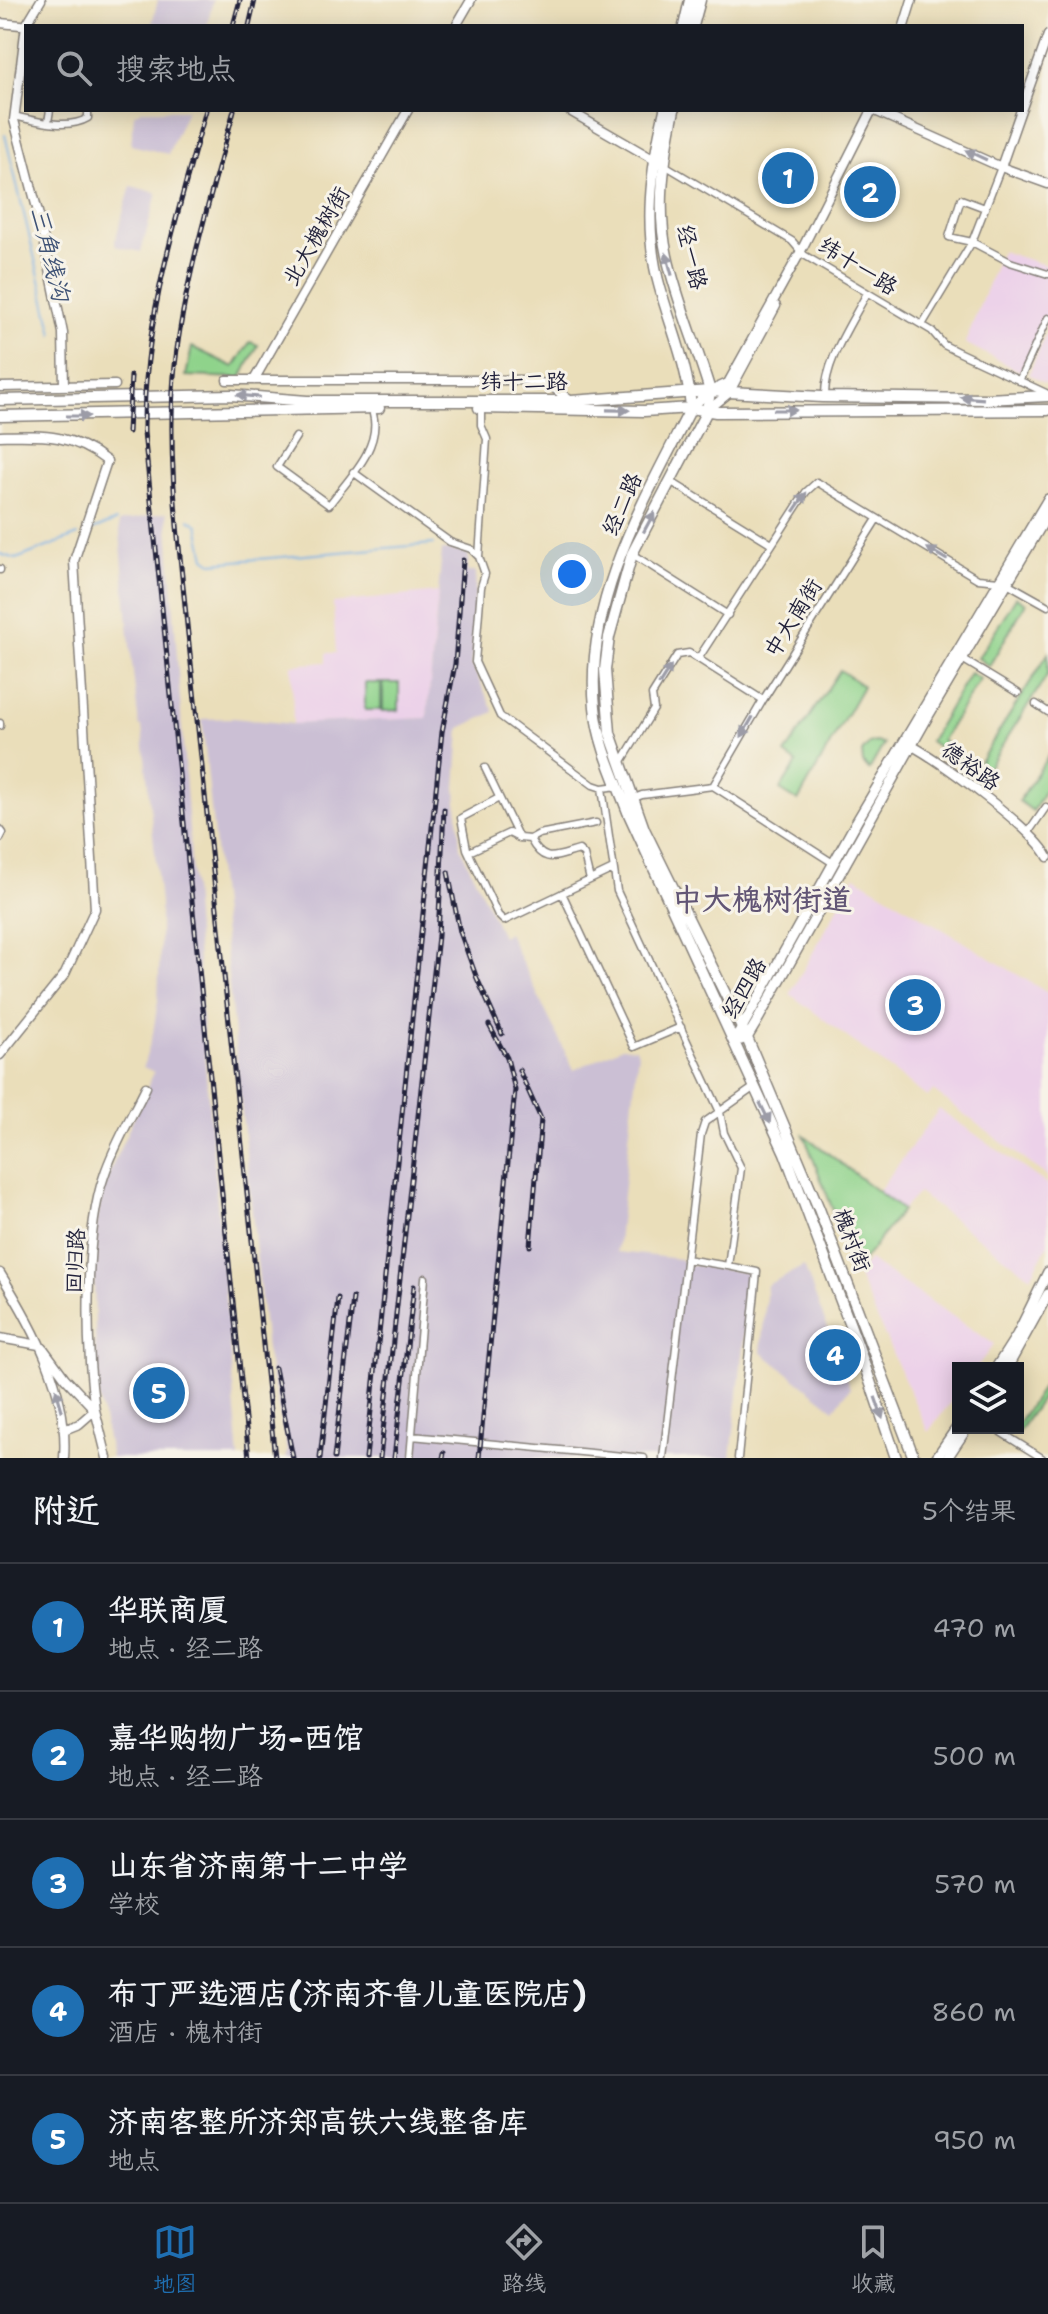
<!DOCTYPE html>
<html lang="zh">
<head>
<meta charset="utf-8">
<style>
  :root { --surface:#171b24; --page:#20242c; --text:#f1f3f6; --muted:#9ea1a6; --line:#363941; --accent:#1f6fb2 }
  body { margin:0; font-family:"Shantell Sans","LXGW WenKai TC",sans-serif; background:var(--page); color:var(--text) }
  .controls { position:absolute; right:24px; bottom:24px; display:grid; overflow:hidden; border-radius:0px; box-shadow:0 4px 20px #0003 }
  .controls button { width:72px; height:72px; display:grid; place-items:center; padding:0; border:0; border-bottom:2px solid var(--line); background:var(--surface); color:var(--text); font:40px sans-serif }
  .you { position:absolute; left:572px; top:574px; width:28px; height:28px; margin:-20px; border:6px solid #fff; border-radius:50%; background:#1a73e8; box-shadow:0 0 0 12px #1a73e833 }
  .badge { display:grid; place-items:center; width:52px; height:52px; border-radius:50%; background:var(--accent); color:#fff; font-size:26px; font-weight:700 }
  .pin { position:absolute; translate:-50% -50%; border:4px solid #fff; box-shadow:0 2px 8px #0006 }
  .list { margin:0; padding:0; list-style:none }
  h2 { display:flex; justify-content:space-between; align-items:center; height:104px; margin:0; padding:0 32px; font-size:34px }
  h2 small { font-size:26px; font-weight:400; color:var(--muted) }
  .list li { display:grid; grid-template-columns:52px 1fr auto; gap:24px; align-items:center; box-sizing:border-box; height:128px; padding:0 32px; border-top:2px solid var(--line) }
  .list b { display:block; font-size:30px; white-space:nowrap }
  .list p { margin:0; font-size:26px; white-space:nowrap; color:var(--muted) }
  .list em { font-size:26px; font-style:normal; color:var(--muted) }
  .icon { flex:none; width:44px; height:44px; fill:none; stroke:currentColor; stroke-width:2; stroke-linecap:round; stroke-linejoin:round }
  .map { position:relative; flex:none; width:1048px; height:1458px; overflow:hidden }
  .search { position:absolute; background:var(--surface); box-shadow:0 4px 20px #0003; left:24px; right:24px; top:24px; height:88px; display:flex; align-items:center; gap:20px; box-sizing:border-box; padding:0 28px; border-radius:0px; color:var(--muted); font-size:30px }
  .sheet { height:744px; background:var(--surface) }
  nav { display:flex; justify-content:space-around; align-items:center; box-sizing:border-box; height:112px; border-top:2px solid var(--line); background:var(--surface); font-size:22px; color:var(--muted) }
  nav a { display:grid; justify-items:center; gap:4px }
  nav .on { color:var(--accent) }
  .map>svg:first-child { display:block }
</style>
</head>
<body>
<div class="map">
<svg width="1048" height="1458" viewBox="0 0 1048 1458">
  <rect width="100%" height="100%" fill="#f7f3e8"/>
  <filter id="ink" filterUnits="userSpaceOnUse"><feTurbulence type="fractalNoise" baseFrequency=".0125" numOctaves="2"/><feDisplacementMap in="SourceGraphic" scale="16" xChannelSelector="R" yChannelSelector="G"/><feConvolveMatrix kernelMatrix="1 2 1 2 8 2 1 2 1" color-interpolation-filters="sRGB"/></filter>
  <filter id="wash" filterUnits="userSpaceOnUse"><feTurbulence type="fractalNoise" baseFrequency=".006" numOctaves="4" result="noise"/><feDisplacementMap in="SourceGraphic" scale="32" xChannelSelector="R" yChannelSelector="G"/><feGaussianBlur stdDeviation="1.8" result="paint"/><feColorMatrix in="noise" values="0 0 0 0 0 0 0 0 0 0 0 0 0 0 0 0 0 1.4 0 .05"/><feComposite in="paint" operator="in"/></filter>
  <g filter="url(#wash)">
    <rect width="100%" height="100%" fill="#eadeba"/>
    <path fill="#ecd1e9" d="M1001,251L1048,266V317L1021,372L965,343Z
      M1048,328V383H1044L1029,374Z
      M438,592L427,718L293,724L292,665L326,662V653H336L333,603Z
      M855,876L1048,993V1177L933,1091L927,1097L790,994Z
      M939,1109L1048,1185V1244L1031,1277L918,1193L902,1210L878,1192Z
      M869,1260L994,1344L976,1368H958V1392L928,1432L857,1274Z"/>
    <path fill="#cbbfd4" d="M158,0H213L207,26H166L152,23Z
      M141,110H187L168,154L131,145L134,114Z
      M131,186L157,193L141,252L116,246L115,241Z
      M167,512L205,1062L239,1458H111L96,1383L94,1269L96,1227L103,1187L154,1072L143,1067L153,1033L158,1001L160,946V903L142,727L139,726L130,646L119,522Z
      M442,550L461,551L469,555L467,572H476L472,665L494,712L460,728L456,788L460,847L502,936L508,933L574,1070L622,1047L635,1048L638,1053L617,1252L680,1259L685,1264L751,1273L731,1458H286L287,1451L266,1349L202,719L233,718L293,724L427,718Z
      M804,1266L850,1388L834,1409L761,1352L767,1285Z"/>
    <path fill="#8fd38b" stroke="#587a63" stroke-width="2" d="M250,342L258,345L241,378L186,376L192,347L234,367Z
      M1016,597L1026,603L989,666L978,658Z
      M1048,654V674L984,774L976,768Z
      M840,670L863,686L798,801L780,790L797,763L785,754Z
      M970,673L980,679L942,740L969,762L966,767L930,741Z
      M365,683H381V710H365Z
      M383,683H399V710L383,711Z
      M876,742L884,744L869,770L863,763L862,752L869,744Z
      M1048,756V785L1033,811L1019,801Z
      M804,1135L902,1210L856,1270Z
      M1048,1379V1389L1018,1432L1014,1429L1018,1428V1423Z"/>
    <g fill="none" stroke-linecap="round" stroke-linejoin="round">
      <path stroke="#74ade4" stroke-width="2" d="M5,135L53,334
        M189,519L198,525L205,558L212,563L433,544
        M87,532L116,521
        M0,554L16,559L78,535"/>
    </g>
  </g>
  <g filter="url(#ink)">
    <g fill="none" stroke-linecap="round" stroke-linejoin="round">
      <defs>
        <path id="minor" d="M14,116C36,121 68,130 88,118V110
          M48,122L50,110
          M663,164L792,241L804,255L932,331L944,345L956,351L1046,393
          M985,208L961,199L949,237L972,242L1010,262L1048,274
          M922,325L972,242L1001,167
          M1019,381L1048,318
          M825,397C824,362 851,324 867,293
          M481,408V425L487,439L479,557L485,574L481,587L475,662L500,716L593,785L602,788
          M296,437L277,467L329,505C347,480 382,448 373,414
          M353,472L450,542L471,549L478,556
          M670,481L772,544
          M632,554L728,615
          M0,569V570
          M1007,583L1048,606
          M698,659L806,492L817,482L978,579L999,581
          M962,659L1018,693
          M1036,704L1048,712
          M0,723V726
          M621,763L654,709L652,695L677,655L689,653L763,700
          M485,768L518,836
          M618,786L602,788L617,891L720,1112L724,1133L741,1168L728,1266L757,1272L738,1458
          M713,786L763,700L877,519
          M713,786L833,863
          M499,798L461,818L467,849L498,915L504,921L613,869
          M632,799L642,795L713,786
          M0,829L3,833L0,839
          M1028,833L1046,807
          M530,839C544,865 554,857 579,850L584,855L590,880
          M469,852L509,833L519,838L530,839L539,834L596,823
          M562,893L634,1047L681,1027
          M686,1259L728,1266
          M994,1428L1042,1458
          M412,1436L644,1458
          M410,1458L425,1278
          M663,1458L701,1134L705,1122L753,1088"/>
        <path id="tertiary" d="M41,0L26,25L14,120L39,216L63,333L64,386
          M0,23L31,26
          M456,26L471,0
          M904,26L912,0
          M1022,108L1048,35
          M568,110L653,159
          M873,110L1001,167L1048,184
          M1001,167L1021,110
          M227,380H525L550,385L571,401
          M254,380L408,110
          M0,387L115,385
          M691,408L710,391L728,383L801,251L872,110
          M707,411L729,393L776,306
          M0,436C43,435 71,433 107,461L74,561L95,909L65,974L0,1055
          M907,743C938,759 1034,829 1048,857
          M0,1273C34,1328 69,1391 64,1458
          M0,1338L39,1345
          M43,1348L65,1378L95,1410L107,1458
          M64,1430L79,1424L95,1410C86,1350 84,1233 104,1176C114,1145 132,1116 146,1087"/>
        <path id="secondary" d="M741,1040L747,1038L756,1023L927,718L1048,514
          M734,1042L857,821L1048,499
          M996,1368L1017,1335L1048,1272
          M1007,1368L1048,1294
          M936,1458L958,1426
          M947,1458L967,1428"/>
        <path id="primary" d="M684,26L690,0
          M693,26L700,0
          M665,110C651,169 643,229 660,288C671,328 688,366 691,408
          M674,110C664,158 656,207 667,256C677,302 697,346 710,391L707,411L632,554L609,637L605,670L610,733L644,829L747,1038L819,1209L914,1458
          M0,400L231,395L307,401H571L710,391L822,397L987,399L1048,396
          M479,408L644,411L691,408L716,412L1048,410
          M691,408C645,499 584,601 595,707C598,743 615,778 628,812L785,1153L858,1346L896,1458
          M0,416L379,408"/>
      </defs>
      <use href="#minor" stroke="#86807a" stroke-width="9"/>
      <use href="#tertiary" stroke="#86807a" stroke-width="11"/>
      <use href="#secondary" stroke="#86807a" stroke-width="12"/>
      <use href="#primary" stroke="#86807a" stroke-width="13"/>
      <use href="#minor" stroke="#fff" stroke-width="6"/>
      <use href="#tertiary" stroke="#fff" stroke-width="8"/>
      <use href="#secondary" stroke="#fff" stroke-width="9"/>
      <use href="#primary" stroke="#fff" stroke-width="10"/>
      <defs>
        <path id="rail" d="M233,26L240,0
          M249,26L255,0
          M206,110C177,216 143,320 144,432L249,1458
          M234,110C211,197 182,286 174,376C167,459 179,543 187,625L275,1458
          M128,432L131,376
          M448,872L460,932L476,976L502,1034
          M519,1070L541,1119L530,1246
          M275,1368L293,1458
          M320,1458L338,1298
          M334,1458L353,1298
          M366,1458L442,732L455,664L463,560
          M380,1458L438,936L444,809
          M394,1458L414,1286
          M443,1458L444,1453
          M479,1458L515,1090L507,1058L489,1025"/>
      </defs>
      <use href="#rail" stroke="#22223b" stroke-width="5"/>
      <use href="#rail" stroke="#f7f3e8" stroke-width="2" stroke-dasharray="6" stroke-linecap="butt"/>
    </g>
    <defs><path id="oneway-solid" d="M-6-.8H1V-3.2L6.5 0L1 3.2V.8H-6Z" transform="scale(2)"/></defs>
    <g fill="#9c9ca7">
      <use href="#oneway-solid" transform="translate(976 155) rotate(-155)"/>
      <use href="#oneway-solid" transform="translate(669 264) rotate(-105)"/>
      <use href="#oneway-solid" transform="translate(248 396) rotate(-175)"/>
      <use href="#oneway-solid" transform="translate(972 398) rotate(-176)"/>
      <use href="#oneway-solid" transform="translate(618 410) rotate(1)"/>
      <use href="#oneway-solid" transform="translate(785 410)"/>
      <use href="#oneway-solid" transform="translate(78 416)"/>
      <use href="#oneway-solid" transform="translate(800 502) rotate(-56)"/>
      <use href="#oneway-solid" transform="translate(649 522) rotate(-62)"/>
      <use href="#oneway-solid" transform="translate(937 554) rotate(-149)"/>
      <use href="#oneway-solid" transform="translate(665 675) rotate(-58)"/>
      <use href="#oneway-solid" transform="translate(747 727) rotate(120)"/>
      <use href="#oneway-solid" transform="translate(765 1113) rotate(64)"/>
      <use href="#oneway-solid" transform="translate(59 1400) rotate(-106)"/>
      <use href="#oneway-solid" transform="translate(879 1408) rotate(71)"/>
    </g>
  </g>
  <g text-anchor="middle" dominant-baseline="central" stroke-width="6" stroke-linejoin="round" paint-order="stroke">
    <g font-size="22" fill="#22223b" stroke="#f7f3e8">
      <text transform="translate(316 236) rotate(-60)">北大槐树街</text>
      <text transform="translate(692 257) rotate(77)">经一路</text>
      <text transform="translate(858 266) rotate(32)">纬十一路</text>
      <text x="524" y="381">纬十二路</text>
      <text transform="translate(622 504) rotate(-66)">经二路</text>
      <text transform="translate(793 618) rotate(-58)">中大南街</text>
      <text transform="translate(971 766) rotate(36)">德裕路</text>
      <text transform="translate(744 988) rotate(-60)">经四路</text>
      <text transform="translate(852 1240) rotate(69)">槐村街</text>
      <text transform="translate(75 1261) rotate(-87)">回归路</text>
    </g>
    <g font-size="24" font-style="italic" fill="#3f5376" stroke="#f7f3e8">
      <text transform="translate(50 254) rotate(76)">三角线沟</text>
    </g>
    <g font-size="30" font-weight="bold" fill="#615575" stroke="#f7f3e8">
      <text x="762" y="899">中大槐树街道</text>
    </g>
  </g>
</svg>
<div class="controls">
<button><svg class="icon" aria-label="layers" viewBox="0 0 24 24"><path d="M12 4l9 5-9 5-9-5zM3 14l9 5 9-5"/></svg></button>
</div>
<div class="you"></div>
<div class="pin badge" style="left:788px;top:178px">1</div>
<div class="pin badge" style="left:870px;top:192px">2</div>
<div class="pin badge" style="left:915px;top:1005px">3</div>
<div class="pin badge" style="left:835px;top:1355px">4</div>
<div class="pin badge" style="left:159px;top:1393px">5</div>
<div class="search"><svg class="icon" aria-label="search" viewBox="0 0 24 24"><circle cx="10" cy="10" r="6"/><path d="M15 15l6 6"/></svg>搜索地点</div>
</div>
<section class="sheet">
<h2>附近<small>5个结果</small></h2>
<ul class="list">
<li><span class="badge">1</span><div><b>华联商厦</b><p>地点 · 经二路</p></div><em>470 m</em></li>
<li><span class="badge">2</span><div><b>嘉华购物广场-西馆</b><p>地点 · 经二路</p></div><em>500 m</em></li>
<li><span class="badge">3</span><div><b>山东省济南第十二中学</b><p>学校</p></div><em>570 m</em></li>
<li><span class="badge">4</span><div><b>布丁严选酒店(济南齐鲁儿童医院店)</b><p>酒店 · 槐村街</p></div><em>860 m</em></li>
<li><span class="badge">5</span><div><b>济南客整所济郑高铁六线整备库</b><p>地点</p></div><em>950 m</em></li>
</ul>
</section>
<nav>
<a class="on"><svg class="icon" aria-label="map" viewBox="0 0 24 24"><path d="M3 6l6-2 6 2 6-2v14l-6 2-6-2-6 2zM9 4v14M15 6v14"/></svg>地图</a>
<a><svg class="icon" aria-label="directions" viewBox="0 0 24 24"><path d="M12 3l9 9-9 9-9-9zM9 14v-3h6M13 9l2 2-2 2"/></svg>路线</a>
<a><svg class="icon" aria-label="saved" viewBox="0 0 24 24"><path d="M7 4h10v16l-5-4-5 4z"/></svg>收藏</a>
</nav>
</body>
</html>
